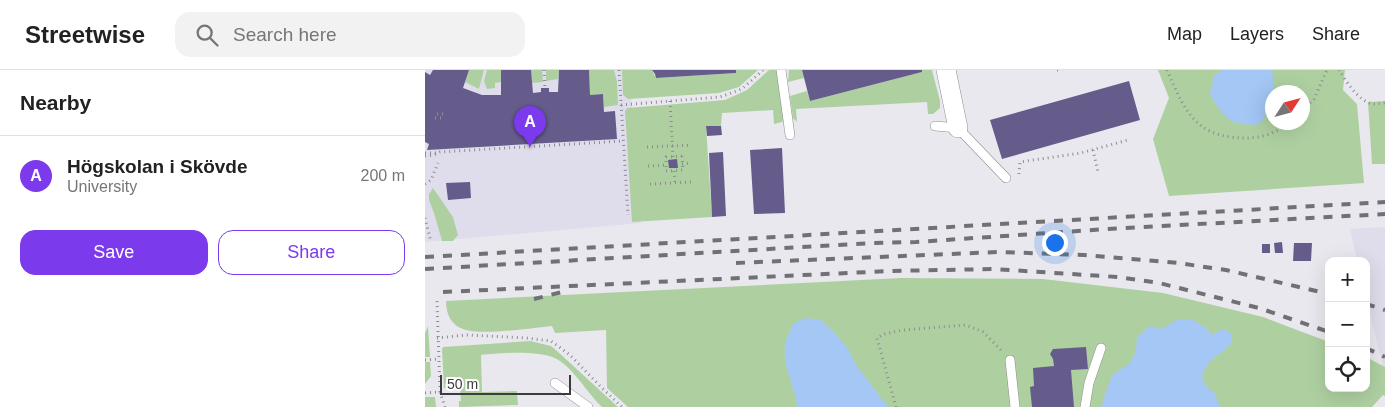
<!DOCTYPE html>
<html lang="en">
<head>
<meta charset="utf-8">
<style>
  :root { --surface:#fff; --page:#f2f2f2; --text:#222; --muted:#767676; --line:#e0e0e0; --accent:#7c3aed }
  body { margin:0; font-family:Arial,sans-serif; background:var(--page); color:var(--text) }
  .controls { position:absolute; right:15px; bottom:15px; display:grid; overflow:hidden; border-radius:10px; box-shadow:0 5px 20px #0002 }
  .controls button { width:45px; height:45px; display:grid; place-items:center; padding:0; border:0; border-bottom:1px solid var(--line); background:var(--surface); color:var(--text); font:25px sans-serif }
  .compass { position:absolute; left:840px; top:15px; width:45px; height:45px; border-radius:50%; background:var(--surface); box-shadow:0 5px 20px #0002; rotate:54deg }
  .scale { position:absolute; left:15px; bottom:12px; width:131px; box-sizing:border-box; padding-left:5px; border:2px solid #3c3b3e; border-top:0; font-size:14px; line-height:18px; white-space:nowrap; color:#3c3b3e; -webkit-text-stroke:4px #fff; paint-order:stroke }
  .you { position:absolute; left:629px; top:172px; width:18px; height:18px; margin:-12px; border:4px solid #fff; border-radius:50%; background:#1a73e8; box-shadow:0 0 0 8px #1a73e833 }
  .badge { display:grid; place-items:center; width:32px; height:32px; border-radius:50%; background:var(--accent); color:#fff; font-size:16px; font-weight:700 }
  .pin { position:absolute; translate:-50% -41px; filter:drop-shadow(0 1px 2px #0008) }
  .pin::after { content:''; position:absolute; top:26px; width:18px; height:15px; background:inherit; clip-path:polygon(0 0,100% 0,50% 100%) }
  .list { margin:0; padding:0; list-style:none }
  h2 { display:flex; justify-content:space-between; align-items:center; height:65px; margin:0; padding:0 20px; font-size:21px }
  h2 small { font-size:16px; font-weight:400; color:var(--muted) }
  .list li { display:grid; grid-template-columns:32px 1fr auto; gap:15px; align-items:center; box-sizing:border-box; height:80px; padding:0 20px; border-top:1px solid var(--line) }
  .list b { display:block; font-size:19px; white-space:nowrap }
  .list p { margin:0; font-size:16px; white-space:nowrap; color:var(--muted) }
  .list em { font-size:16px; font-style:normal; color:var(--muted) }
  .actions { display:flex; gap:10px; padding:15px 20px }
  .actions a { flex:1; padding:11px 0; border:1px solid var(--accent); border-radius:15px; text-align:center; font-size:18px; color:var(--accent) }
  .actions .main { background:var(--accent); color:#fff }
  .icon { flex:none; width:28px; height:28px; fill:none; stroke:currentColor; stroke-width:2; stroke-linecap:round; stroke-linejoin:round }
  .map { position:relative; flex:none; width:960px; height:337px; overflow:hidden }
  header { display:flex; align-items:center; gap:30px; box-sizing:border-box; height:70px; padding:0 25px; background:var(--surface); border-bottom:1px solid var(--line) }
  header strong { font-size:24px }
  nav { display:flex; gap:28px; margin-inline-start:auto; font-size:18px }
  .search { width:350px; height:45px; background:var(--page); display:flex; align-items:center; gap:12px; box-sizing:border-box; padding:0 18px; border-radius:15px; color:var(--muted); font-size:19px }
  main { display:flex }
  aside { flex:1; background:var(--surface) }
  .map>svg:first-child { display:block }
</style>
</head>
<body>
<header>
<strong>Streetwise</strong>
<div class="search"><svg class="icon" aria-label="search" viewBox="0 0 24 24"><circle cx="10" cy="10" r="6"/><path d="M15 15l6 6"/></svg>Search here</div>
<nav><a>Map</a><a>Layers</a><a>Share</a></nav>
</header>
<main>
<aside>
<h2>Nearby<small></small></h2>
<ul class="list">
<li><span class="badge">A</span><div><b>Högskolan i Skövde</b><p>University</p></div><em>200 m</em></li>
</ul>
<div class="actions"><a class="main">Save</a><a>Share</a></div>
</aside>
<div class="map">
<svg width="960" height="337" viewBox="0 0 960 337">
  <rect width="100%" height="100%" fill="#e9e8ee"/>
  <path fill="#dfddeb" d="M0,0H204L216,153L0,172Z
    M960,157V305L941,228V191H932L925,159Z"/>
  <path fill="#aed0a1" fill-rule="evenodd" d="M44,0H59L54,19L40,12Z
    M62,0H76V12L70,13V18L62,19L59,11Z
    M106,0H117L118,12L107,13Z
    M121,0H134L133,9L121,11Z
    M164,0H189L192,12L193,35L179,37L178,24L165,25Z
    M197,0H227L231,8L311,3V0H333L314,17L294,23L203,29L198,25Z
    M344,0H352L359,49L357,52L349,54L348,40L297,43L296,56H281L287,147L207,152L200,41L202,38L300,30L322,20Z
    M364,0H377L379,8L363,12Z
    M497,0H507L515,31V38L508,44H503L502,32L371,39L372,52L368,48L365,26L382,21L385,31L497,2Z
    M733,0H920L918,20L932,34L939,113L744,126L728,69L744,28ZM848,22H878V52H848Z
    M960,31V94H947L943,32Z
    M8,118L28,147L33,165L28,171H17L9,143L4,130V124Z
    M476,208L618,209L738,223L838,247L904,272V318H941V287L960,297V326L958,325L947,337H203L182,318L181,260L130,263L127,256C107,258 55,266 38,259C26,255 21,244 21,231Z
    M3,256L5,287H0V263Z
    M105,271L126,276L132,281L193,337H177C162,323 152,303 135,291C119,279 76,283 56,285L57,322L92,321L93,335L34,337V331H36L35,318H19L17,279L18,277Z
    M0,292H5L6,306L0,314Z
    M0,327H10L11,337H0Z"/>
  <path fill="#a4c7f6" d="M797,0H847C850,24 848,33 835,54C805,57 800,48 785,25L789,6Z
    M382,248L396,250L409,262L423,279L431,295L463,337H371L372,334C369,314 354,290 362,268C364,263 366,258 369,253Z
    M766,249L783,259L786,265L798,259L806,263L807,272C795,288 784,284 777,307L780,315L790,324L795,337H676L687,305L705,293L711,281L712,267L725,256L737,259L752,250Z"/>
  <path fill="#655c8c" d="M8,0H44L38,18L57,25H76V0H106L108,23L116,22V18H124V22H133L134,0H164L165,25L178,24L179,42L190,41L192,69L2,80L4,74L0,72V2L5,5Z
    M227,0H311V3L231,8L230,4Z
    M377,0H497V2L385,31Z
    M704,11L715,50L577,89L565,50Z
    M281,56H296L297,65L282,66Z
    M357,78L360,143L329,144L325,80Z
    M298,82L301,146L287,147L284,83Z
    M252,89L253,98H244L243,90Z
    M45,112L46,128L23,130L21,113Z
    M857,172L858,183H850L849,173Z
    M869,173H887L886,191H868Z
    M837,174H845V183H837Z
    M661,277L663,299L646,300L649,337H607L605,317L609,316L608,298L629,296L628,289L625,284L628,279Z"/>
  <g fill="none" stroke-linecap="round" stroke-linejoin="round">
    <defs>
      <path id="lane" d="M356,0L365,65
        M510,56L533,58L581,108
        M585,290L590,337
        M130,313L163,337
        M660,337L664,313L676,278"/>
      <path id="street" d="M521,0L533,58"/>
    </defs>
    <use href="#lane" stroke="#8d8c92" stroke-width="10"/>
    <use href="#street" stroke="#8d8c92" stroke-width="20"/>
    <path stroke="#8d8c91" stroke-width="3" stroke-dasharray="1 4" stroke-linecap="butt" d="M119,0L120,18
      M194,0L203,145
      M632,0H633
      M742,0C760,41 770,68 821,68C836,68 853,63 864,52
      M914,0C921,11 934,32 948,34C952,34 956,33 960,33
      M245,31L248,87
      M196,35L295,27L317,19L338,0
      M101,39H110
      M878,40L889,29L902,0
      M12,44H19
      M102,45L110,44
      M10,48H20
      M222,77L267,75
      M668,80L673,102
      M0,83H12
      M0,86L9,85L15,82L198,71
      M257,86L258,100L241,101V87Z
      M257,94L266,93
      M223,96L241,95
      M249,101L250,113
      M594,104L595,92L656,83L703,70
      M0,114L6,110L13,93
      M225,114L267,112
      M0,148L6,172
      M12,268L41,265L101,268L126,271L145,285L175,316L197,337
      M0,290L14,289
      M15,322L20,337
      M0,323L15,322L12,231
      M471,337L452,268L459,264L478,260L541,255L558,262L578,282"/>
    <use href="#lane" stroke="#fff" stroke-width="9"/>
    <use href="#street" stroke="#fff" stroke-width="19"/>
    <path stroke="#717074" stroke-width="4" stroke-dasharray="9 9" stroke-linecap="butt" d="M0,187L960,132
      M311,193L574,182L659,185L753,193L801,200L904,224
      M0,199L447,173L491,172L682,159L960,144
      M18,222L465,201L569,199L693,207L734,213L834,238L904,262
      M109,229L141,221
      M941,234L960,240
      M941,278L960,287"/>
  </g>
</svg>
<div class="controls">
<button>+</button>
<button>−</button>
<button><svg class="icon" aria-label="locate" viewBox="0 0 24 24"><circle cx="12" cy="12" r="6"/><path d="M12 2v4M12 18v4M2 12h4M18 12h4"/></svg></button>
</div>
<svg class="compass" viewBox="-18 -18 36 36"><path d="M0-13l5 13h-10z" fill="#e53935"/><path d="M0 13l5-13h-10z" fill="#767676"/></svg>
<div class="scale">50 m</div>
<div class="you"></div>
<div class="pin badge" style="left:105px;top:77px">A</div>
</div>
</main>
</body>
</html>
